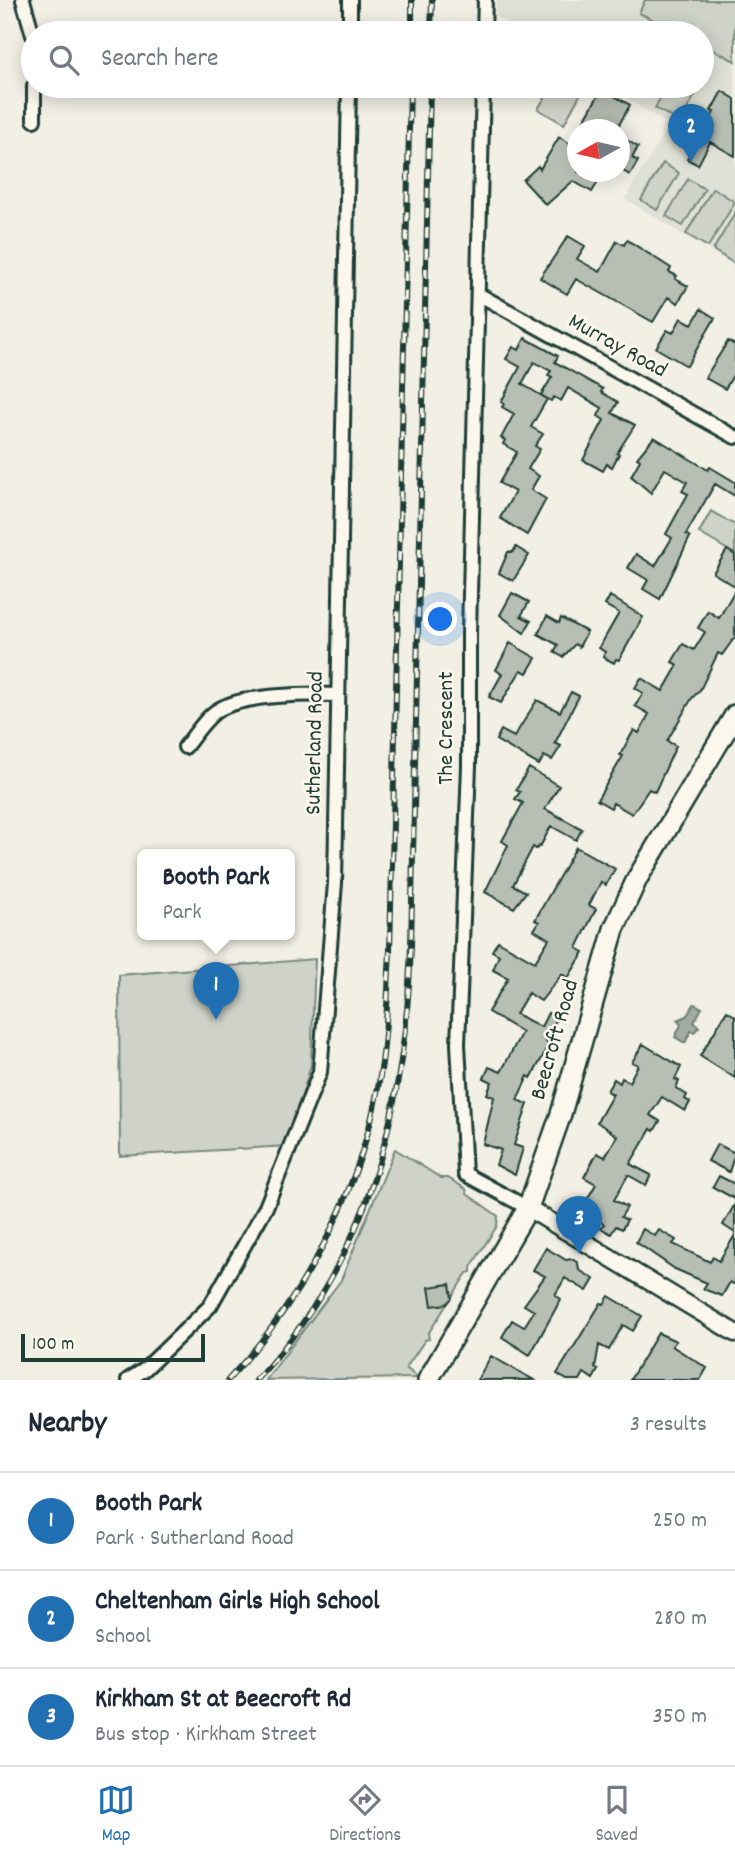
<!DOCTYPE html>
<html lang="en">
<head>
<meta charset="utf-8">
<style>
  :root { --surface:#fff; --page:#f2f2f3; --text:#1f2937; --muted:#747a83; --line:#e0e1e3; --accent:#1f6fb2 }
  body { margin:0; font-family:Dekko,sans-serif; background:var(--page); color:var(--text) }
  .compass { position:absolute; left:567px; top:119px; width:63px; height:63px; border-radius:50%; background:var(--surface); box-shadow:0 4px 18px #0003; rotate:262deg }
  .scale { position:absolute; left:21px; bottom:18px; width:184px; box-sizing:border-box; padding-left:7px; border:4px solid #1f3d34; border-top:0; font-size:19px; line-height:24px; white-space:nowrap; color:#1f3d34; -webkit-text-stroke:5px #fbf7ec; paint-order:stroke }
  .you { position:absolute; left:441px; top:620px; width:24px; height:24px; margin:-18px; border:5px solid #fff; border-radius:50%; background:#1a73e8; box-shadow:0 0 0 10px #1a73e833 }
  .badge { display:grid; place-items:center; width:46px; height:46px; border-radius:50%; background:var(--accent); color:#fff; font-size:23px; font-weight:700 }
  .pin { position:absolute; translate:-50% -58px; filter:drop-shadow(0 2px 4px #0008) }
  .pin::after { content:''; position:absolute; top:37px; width:24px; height:21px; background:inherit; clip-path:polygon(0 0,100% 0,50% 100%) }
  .popup { position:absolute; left:137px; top:849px; width:158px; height:91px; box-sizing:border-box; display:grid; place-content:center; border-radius:10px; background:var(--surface); filter:drop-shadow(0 2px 5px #0005); font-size:23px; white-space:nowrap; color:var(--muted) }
  .popup b { font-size:26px; color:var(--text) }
  .popup::after { content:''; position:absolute; left:50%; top:100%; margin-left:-14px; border:14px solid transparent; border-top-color:var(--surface) }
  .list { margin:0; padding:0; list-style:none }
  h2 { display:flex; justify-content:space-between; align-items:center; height:91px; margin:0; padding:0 28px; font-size:30px }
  h2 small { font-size:23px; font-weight:400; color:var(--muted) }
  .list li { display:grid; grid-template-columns:46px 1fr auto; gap:21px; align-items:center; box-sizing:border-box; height:98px; padding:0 28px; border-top:2px solid var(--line) }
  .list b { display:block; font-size:26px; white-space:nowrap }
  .list p { margin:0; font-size:23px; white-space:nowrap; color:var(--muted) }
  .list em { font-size:23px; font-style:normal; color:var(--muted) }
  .icon { flex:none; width:38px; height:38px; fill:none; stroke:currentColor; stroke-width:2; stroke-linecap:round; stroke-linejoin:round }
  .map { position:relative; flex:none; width:735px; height:1380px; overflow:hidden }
  .search { position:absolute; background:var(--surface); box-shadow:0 4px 18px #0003; left:21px; right:21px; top:21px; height:77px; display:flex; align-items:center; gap:18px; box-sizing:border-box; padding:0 24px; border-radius:38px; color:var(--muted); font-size:26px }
  .sheet { height:385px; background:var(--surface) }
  nav { display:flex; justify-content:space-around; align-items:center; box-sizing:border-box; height:98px; border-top:2px solid var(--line); background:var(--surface); font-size:19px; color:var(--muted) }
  nav a { display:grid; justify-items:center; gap:4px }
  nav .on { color:var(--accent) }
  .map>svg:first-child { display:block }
</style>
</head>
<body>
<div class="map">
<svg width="735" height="1380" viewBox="0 0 735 1380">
  <rect width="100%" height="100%" fill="#f2f0e5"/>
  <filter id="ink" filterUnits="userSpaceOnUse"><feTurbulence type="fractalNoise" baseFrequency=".0143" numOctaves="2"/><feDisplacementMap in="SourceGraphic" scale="14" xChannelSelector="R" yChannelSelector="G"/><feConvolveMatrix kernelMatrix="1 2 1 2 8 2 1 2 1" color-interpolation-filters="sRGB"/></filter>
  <g filter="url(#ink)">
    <path fill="#e0e1d6" d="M496,0H735V266L625,199L669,125L607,86H702V33H523L495,16Z"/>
    <path fill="#cfd2c8" stroke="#77887e" stroke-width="2" d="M645,0H735V61L702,44V33H680L639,13Z
      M552,86H585L564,124L538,109Z
      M667,86H700L680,122L655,108Z
      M663,163L679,173L657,210L641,200Z
      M688,179L705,189L683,226L666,216Z
      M713,188L735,202L708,247L686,234Z
      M735,213V264L713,250Z
      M711,511L735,525V554L699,533Z
      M315,959L311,1065L287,1146L120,1156L119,975Z
      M395,1149L441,1178H448L466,1189L467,1194L498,1216L497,1226L471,1267V1272L467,1273L428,1334L429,1339L425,1340L406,1368L418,1378L266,1380L341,1280Z"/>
    <path fill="#a2aba1" stroke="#6e7f75" stroke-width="2" d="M694,1004L702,1008L694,1022L699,1027L694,1032L691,1031L685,1043L675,1037L681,1025L677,1020L687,1016Z"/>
    <path fill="#b7beb3" stroke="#1f3d34" stroke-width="2" d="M602,89L630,105L616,130H592L582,124Z
      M722,91L735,99V156L710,142L698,165L687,159L714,112L711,111Z
      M620,136L638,147L632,158L638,161L630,175L620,169Z
      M559,137L578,148V172H589L587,175L598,182L592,192L573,181L546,205L523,180L538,166L540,169Z
      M568,236L585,246L577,259L600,272L617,241L624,245L627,240L671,268L669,272L677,276L675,279L688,286L678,303L668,297L653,322L576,279L567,294L540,278Z
      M701,309L715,318L687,366L656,348L667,330L673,333L681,318L692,324Z
      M525,338L558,356L555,362L603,389L601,392L618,402L612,413L635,425L617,453L619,454L612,467L607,464L603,471L583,460L604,420L598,416L602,408L568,388L561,401L554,397L551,401L541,395L552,377L548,375L551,371L534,362L522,384L547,399L531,427L543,434L535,446L540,449L528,469L539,476L531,490L546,499L527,535L500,518L515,492L499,483L517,452L503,444L505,440L501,438L514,414L502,407L504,404L501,402L520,367L506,359L513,347L519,350Z
      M728,341L735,345V372L725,389L705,378Z
      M654,437L708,470L710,467L735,482V496L715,484L686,534L690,537L660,599L643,589L648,580L628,568L636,554L655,566L672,538L666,534L688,494L682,491L687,482L665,469L651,493L631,476L640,460L637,458Z
      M516,547L529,555L513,581L499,573L508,552H513Z
      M727,550L735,555V586L713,573Z
      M735,590V637L722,655L718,653L700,690L692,698L667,741L676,746L655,792L649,789L632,814L613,803L611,808L597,800L623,756L620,755L634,730L639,733L649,714L635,706L643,693L635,688L641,678L663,691L678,665L672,662L683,644L694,650L705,632L698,628L708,611L719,618Z
      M512,593L529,602L521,616L531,621L524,633L500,615Z
      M610,596L643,617L619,660L616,659L614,663L603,657L605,652L599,648L619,613L605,605Z
      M547,616L559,623L561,618L587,632L579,647L575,644L563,657L554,652L558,645L538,634Z
      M510,643L536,658L527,673L521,670L501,703L489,697L502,674L496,670Z
      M571,692L579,696L555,743L561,746L552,760L544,756L539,765L496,740L501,730L514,737L537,700L560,712Z
      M529,768L559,786L545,809L582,829L576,840L551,826L541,845L536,849L533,847L513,885L526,892L514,908L485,892L508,845L502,841L523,803L515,799L520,792L516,790Z
      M576,847L615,869L606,885L601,882L589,905L596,909L577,948L584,952L568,978L562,974L541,1001L528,993L516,1014L541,1027L548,1013L557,1018L545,1041L549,1043L542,1058L531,1078L528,1076L517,1100L528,1104L514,1145L523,1148L515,1175L496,1165L501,1150L483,1144L494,1097L487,1094L492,1082L484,1078L489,1067L501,1072L522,1032L488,1012L508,978L493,970L499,955L492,951L498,941L535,962L549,939L534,930L539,922L535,920Z
      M727,1011L735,1016V1078L700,1056Z
      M643,1044L681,1067L675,1079L679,1081L676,1088L687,1095L685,1099L690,1102L685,1111L662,1097L650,1115L660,1121L654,1131L651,1129L630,1164L651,1175L646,1185L628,1175L614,1200L627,1207L621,1217L627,1220L622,1229L616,1226L611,1234L601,1228L604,1224L581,1210L596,1184L584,1177L597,1153L605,1157L617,1136L597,1122L613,1094L607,1091L614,1079L620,1083L622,1078L629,1082L638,1065L632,1062Z
      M717,1144L735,1153L729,1172L708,1161Z
      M719,1176L735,1184V1199L713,1187Z
      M735,1204V1233L723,1225Z
      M643,1229L655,1236L659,1230L676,1240L673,1244L710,1262L713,1257L719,1261L735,1235V1285L730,1282L722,1296L703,1289L707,1283L675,1269L636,1242Z
      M546,1248L566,1260L572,1259L578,1263L579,1270L594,1279L587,1291L565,1278L555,1295L561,1299L530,1355L502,1337L512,1320L524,1327L534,1311L524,1305L545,1276L533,1270Z
      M450,1284L452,1298L447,1304L432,1306L429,1287Z
      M609,1296L642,1316L633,1331L623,1325L609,1350L599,1345L595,1368L598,1370L593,1379L584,1373L580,1380H567L557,1374L601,1303L604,1304Z
      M658,1333L676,1341L672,1346L707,1368L700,1380H630Z
      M491,1356L534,1380H477Z"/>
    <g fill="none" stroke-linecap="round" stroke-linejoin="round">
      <defs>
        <path id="minor" d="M23,0L33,35
          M350,33V0
          M484,33L485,0
          M483,86L469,633V766L458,1044L465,1174L528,1208
          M34,120V86
          M478,294L735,437
          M185,747C194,736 206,717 218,710C244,694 308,694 338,695
          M128,1380L144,1370L210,1306L266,1207L320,1072L335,883L349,86"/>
        <path id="tertiary" d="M528,1208L735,1333"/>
        <path id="primary" d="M428,1380L528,1208L561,1114L614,929L637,879L735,715"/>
      </defs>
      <use href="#minor" stroke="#1f3d34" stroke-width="18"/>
      <use href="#tertiary" stroke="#1f3d34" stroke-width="21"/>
      <use href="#primary" stroke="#1f3d34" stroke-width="24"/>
      <use href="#minor" stroke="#fbf7ec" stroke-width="12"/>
      <use href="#tertiary" stroke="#fbf7ec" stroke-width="16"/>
      <use href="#primary" stroke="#fbf7ec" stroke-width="19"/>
      <defs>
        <path id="rail" d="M412,33V0
          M431,33L432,0
          M228,1380C309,1293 366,1181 382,1063C387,1025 388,988 390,951L410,86
          M256,1380C371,1258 405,1108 411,946L430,86"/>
      </defs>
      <use href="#rail" stroke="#1f3d34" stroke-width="6"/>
      <use href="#rail" stroke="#fbf7ec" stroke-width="3.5" stroke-dasharray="10" stroke-linecap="butt"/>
    </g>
  </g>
  <g text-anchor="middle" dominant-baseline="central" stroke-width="5" stroke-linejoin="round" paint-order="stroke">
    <g font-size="23" fill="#1f3d34" stroke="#fbf7ec">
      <text transform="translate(617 347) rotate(29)">Murray Road</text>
      <text transform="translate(447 728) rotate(-90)">The Crescent</text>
      <text transform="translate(316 743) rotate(-89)">Sutherland Road</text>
      <text transform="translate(556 1040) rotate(-74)">Beecroft Road</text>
    </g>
  </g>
</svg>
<svg class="compass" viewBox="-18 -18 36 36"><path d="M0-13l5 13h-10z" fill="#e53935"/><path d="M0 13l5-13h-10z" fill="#747a83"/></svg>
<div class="scale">100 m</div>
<div class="you"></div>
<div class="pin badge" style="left:216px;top:1020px">1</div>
<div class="popup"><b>Booth Park</b>Park</div>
<div class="pin badge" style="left:691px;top:162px">2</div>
<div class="pin badge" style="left:579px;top:1254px">3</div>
<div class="search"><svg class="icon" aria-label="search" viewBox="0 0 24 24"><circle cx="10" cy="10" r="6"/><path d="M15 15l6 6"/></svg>Search here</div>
</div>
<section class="sheet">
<h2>Nearby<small>3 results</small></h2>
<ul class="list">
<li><span class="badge">1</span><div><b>Booth Park</b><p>Park · Sutherland Road</p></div><em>250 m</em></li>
<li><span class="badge">2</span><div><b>Cheltenham Girls High School</b><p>School</p></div><em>280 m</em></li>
<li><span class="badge">3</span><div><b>Kirkham St at Beecroft Rd</b><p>Bus stop · Kirkham Street</p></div><em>350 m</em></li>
</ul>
</section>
<nav>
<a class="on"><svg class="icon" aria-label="map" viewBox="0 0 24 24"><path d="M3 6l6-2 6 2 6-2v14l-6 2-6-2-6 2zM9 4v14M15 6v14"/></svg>Map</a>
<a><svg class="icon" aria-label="directions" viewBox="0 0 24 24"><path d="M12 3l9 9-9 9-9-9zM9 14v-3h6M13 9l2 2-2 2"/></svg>Directions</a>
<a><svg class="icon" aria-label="saved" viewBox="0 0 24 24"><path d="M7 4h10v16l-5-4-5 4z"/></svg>Saved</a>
</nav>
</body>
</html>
